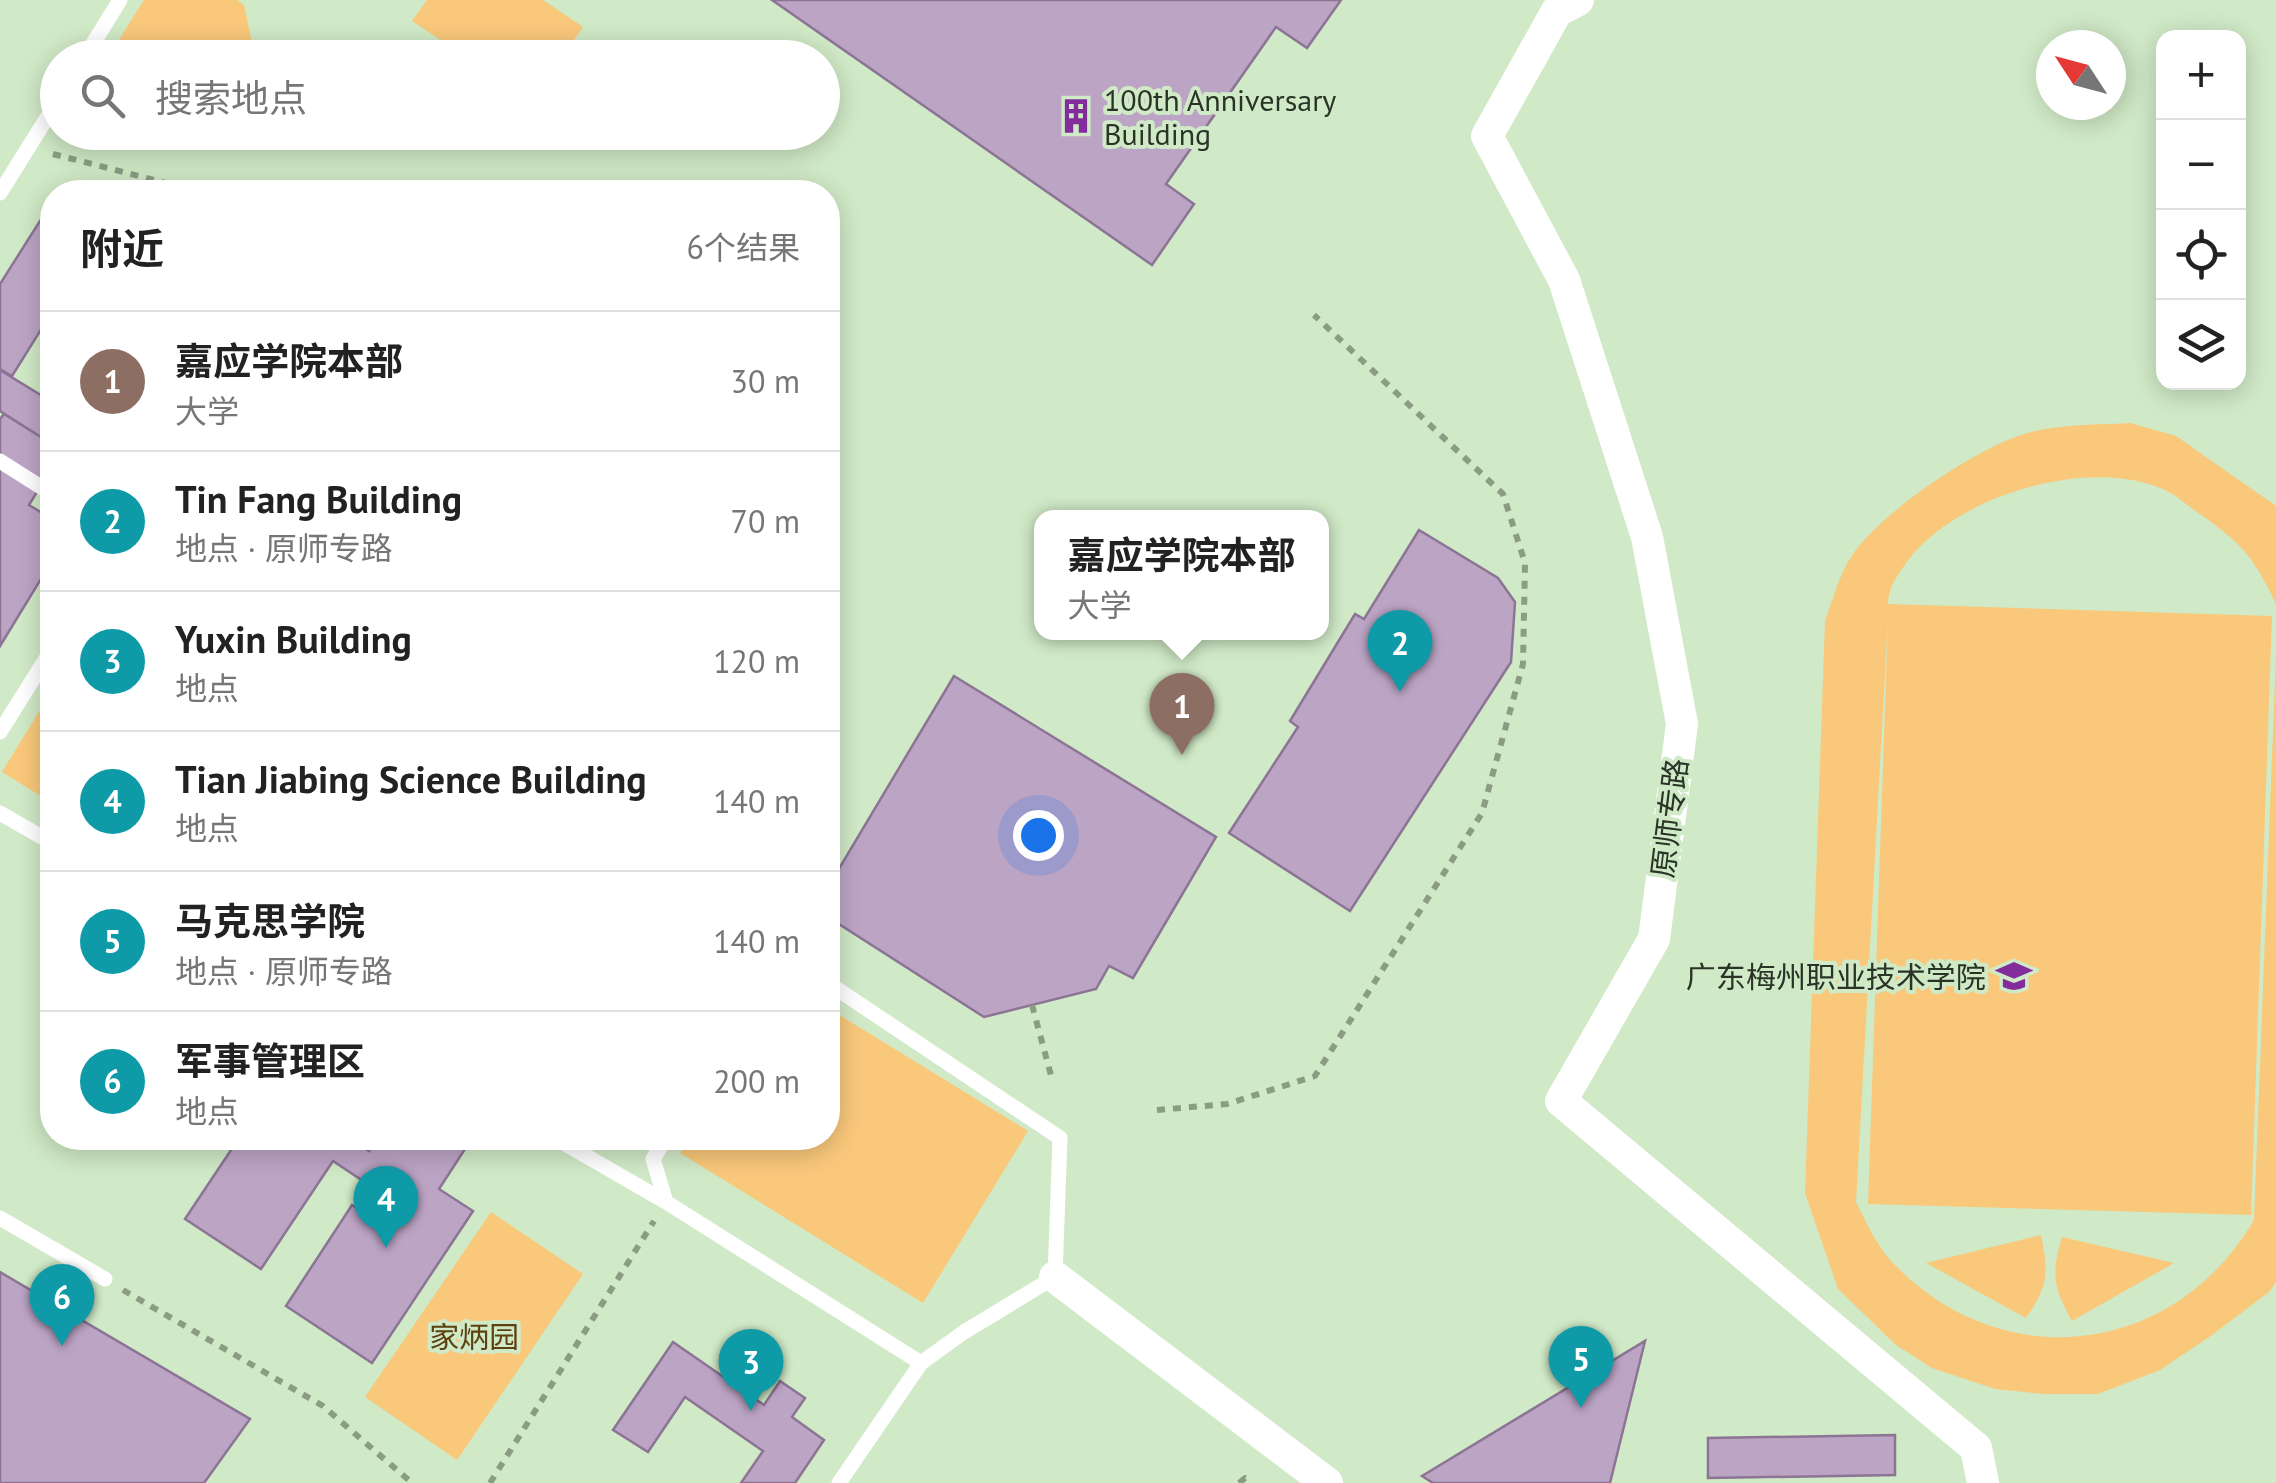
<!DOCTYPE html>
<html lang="zh">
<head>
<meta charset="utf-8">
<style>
  :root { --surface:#fff; --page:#f6f6f6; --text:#222; --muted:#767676; --line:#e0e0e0; --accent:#822d9b }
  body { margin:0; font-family:"PT Sans","Noto Sans SC",sans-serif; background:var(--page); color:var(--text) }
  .controls { position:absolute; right:30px; top:30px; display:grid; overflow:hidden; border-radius:20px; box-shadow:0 5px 25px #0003 }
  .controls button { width:90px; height:90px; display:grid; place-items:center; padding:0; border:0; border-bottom:2px solid var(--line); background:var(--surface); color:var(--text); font:50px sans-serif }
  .compass { position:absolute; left:2036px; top:30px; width:90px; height:90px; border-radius:50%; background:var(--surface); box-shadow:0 5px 25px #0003; rotate:306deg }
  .you { position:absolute; left:1038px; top:835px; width:35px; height:35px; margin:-25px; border:8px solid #fff; border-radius:50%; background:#1a73e8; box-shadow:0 0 0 15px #1a73e833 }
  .badge { display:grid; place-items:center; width:65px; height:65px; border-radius:50%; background:var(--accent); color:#fff; font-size:32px; font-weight:700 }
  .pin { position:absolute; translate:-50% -82px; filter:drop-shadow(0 2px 5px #0008) }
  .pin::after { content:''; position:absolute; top:52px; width:35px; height:30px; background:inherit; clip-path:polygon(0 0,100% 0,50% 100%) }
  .popup { position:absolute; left:1034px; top:510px; width:295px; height:130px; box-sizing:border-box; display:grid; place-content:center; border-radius:20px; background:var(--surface); filter:drop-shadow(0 2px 8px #0005); font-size:32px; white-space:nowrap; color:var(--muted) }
  .popup b { font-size:38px; color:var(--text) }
  .popup::after { content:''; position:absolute; left:50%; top:100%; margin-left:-20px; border:20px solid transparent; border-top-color:var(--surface) }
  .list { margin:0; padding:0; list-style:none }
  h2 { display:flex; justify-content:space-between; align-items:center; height:130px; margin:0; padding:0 40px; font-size:42px }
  h2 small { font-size:32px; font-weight:400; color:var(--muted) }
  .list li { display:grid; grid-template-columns:65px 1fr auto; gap:30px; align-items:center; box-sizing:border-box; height:140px; padding:0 40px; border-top:2px solid var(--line) }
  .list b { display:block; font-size:38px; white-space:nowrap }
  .list p { margin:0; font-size:32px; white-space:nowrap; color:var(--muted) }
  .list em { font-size:32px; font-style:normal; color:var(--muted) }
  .icon { flex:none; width:55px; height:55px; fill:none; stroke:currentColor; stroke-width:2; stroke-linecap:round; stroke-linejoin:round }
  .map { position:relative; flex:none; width:2276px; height:1483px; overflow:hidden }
  .search { position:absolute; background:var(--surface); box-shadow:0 5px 25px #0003; left:40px; top:40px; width:800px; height:110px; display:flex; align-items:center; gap:25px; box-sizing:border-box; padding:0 35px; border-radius:55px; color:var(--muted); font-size:38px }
  .panel { position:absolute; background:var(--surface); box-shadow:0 5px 25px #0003; left:40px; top:180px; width:800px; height:970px; border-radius:40px }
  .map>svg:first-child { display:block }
</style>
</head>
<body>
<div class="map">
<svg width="2276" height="1483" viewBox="0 0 2276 1483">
  <rect width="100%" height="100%" fill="#d0e9c6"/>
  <path fill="#f9c87b" d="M144,0H237L244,5L255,57H108Z
    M427,0H543L583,27L562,57H466L412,21Z
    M272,133L273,139L126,133L272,132Z
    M2130,423L2176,436L2276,506V604C2253,555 2241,543 2197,512C2187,505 2176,495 2165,490C2089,455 1954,496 1906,563C1896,578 1889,586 1888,604L2272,616L2251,1215L1868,1204L1888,619L1856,1202C1866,1222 1876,1244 1891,1261C2001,1378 2174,1357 2254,1220L2276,655V1282L2269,1292L2212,1335L2160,1370L2098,1394H2044L1995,1389L1932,1368L1896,1345L1838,1289L1805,1193L1825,621C1832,603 1837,582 1847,564C1870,518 1981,444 2031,432C2063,424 2098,425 2130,423Z
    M45,702L52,706V803L2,772Z
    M828,1008L1028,1131L923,1303L680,1153L689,1138H828Z
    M491,1212L583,1274L457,1460L365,1397Z
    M2041,1235C2049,1273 2048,1286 2026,1318L1926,1263Z
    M2062,1237L2174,1263L2072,1321C2053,1287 2051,1274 2062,1237Z"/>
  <path fill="#bca4c5" stroke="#8b7494" stroke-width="2.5" d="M772,0H1341L1307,48L1276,27L1166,184L1194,204L1152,265Z
    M52,202V312L12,376L0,369V284Z
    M0,370L52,402V444L0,411Z
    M4,414L52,444V467L29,505L52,519V561L0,646V419Z
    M1419,530L1498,578L1515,602L1511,662L1350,911L1229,833L1298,727L1290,721L1355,614L1364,619Z
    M954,676L1216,837L1133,978L1109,966L1096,989L984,1017L828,917V887Z
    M239,1138H348L369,1151L378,1138H454L467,1146L439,1189L473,1211L372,1363L286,1306L352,1205L384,1226L399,1205L333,1161L261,1269L185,1219Z
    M0,1272L250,1419L204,1483H0Z
    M1645,1341L1610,1483H1433L1422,1476Z
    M673,1342L764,1405L780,1381L805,1398L792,1417L824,1440L795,1483H741L763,1451L685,1397L648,1452L613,1430Z
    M1895,1435V1475L1708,1478V1438Z"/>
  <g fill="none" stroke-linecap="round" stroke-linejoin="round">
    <path stroke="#8a9d83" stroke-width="6" stroke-dasharray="8 8" stroke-linecap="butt" d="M53,154L201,192
      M1032,1005L1052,1079
      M1157,1110L1227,1104L1315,1076L1482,813L1523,664L1525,563L1503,494L1314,315
      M123,1290L323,1406L412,1483
      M490,1483L654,1221
      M1239,1483L1245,1478L1251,1483"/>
    <path stroke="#fff" stroke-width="15" d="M84,58L120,0
      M0,193L58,100
      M0,461L52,494
      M0,732L52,649
      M0,813L52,843
      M555,1138L666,1202L921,1363L964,1332L1055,1277L1060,1138L828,983
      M666,1202L653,1159L666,1138
      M0,1218L105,1279
      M839,1483L921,1363"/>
    <path stroke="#fff" stroke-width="32" d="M1578,0L1557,11L1487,136L1564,280L1647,537L1682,724L1654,939L1561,1101L1976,1448L1983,1483
      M1055,1277L1327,1483"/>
  </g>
  <defs>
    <symbol id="building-bare" viewBox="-9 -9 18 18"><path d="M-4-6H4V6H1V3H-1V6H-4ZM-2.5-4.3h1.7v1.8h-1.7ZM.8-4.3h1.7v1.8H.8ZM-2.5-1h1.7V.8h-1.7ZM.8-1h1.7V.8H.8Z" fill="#822d9b" stroke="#d0e9c6" stroke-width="2.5" paint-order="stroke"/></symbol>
    <symbol id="university-bare" viewBox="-9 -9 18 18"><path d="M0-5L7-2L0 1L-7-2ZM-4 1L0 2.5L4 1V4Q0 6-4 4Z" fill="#822d9b" stroke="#d0e9c6" stroke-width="2.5" paint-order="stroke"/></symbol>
  </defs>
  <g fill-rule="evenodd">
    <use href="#building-bare" x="1051" y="91" width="50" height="50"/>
    <use href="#university-bare" x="1989" y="951" width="50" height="50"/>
  </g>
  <g text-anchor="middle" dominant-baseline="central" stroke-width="8" stroke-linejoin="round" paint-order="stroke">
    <g font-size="30" fill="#293326" stroke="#d0e9c6" text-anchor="start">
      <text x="1104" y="99">100th Anniversary<tspan x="1104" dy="34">Building</tspan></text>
      <text x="1986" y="976" text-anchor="end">广东梅州职业技术学院</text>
    </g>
    <g font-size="30" fill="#293326" stroke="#d0e9c6">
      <text transform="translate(1669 818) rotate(-83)">原师专路</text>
    </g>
    <g font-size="30" fill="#5d4211" stroke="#d0e9c6">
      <text x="474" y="1336">家炳园</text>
    </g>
  </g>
</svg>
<div class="controls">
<button>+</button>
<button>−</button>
<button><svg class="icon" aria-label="locate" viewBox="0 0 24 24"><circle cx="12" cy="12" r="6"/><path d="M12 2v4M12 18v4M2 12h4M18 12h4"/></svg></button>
<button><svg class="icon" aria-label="layers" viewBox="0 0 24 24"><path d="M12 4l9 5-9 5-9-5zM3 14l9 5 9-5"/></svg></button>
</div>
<svg class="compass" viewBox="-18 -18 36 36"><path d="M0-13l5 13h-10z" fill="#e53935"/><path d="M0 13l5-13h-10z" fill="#767676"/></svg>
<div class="you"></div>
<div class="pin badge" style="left:1182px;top:755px;background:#8d6e63">1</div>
<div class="popup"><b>嘉应学院本部</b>大学</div>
<div class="pin badge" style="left:1400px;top:692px;background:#0f9aa8">2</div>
<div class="pin badge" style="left:751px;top:1411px;background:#0f9aa8">3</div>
<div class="pin badge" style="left:386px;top:1248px;background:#0f9aa8">4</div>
<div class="pin badge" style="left:1581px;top:1408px;background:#0f9aa8">5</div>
<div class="pin badge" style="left:62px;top:1346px;background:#0f9aa8">6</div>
<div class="search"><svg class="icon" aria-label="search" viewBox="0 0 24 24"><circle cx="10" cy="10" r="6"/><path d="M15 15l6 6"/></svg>搜索地点</div>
<section class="panel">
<h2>附近<small>6个结果</small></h2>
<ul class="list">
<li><span class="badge" style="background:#8d6e63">1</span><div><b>嘉应学院本部</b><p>大学</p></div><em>30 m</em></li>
<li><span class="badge" style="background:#0f9aa8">2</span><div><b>Tin Fang Building</b><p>地点 · 原师专路</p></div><em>70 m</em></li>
<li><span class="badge" style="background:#0f9aa8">3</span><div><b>Yuxin Building</b><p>地点</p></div><em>120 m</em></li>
<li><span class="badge" style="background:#0f9aa8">4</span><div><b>Tian Jiabing Science Building</b><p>地点</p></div><em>140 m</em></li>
<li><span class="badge" style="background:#0f9aa8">5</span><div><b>马克思学院</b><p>地点 · 原师专路</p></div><em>140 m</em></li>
<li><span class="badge" style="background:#0f9aa8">6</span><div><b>军事管理区</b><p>地点</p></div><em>200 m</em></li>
</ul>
</section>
</div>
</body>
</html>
